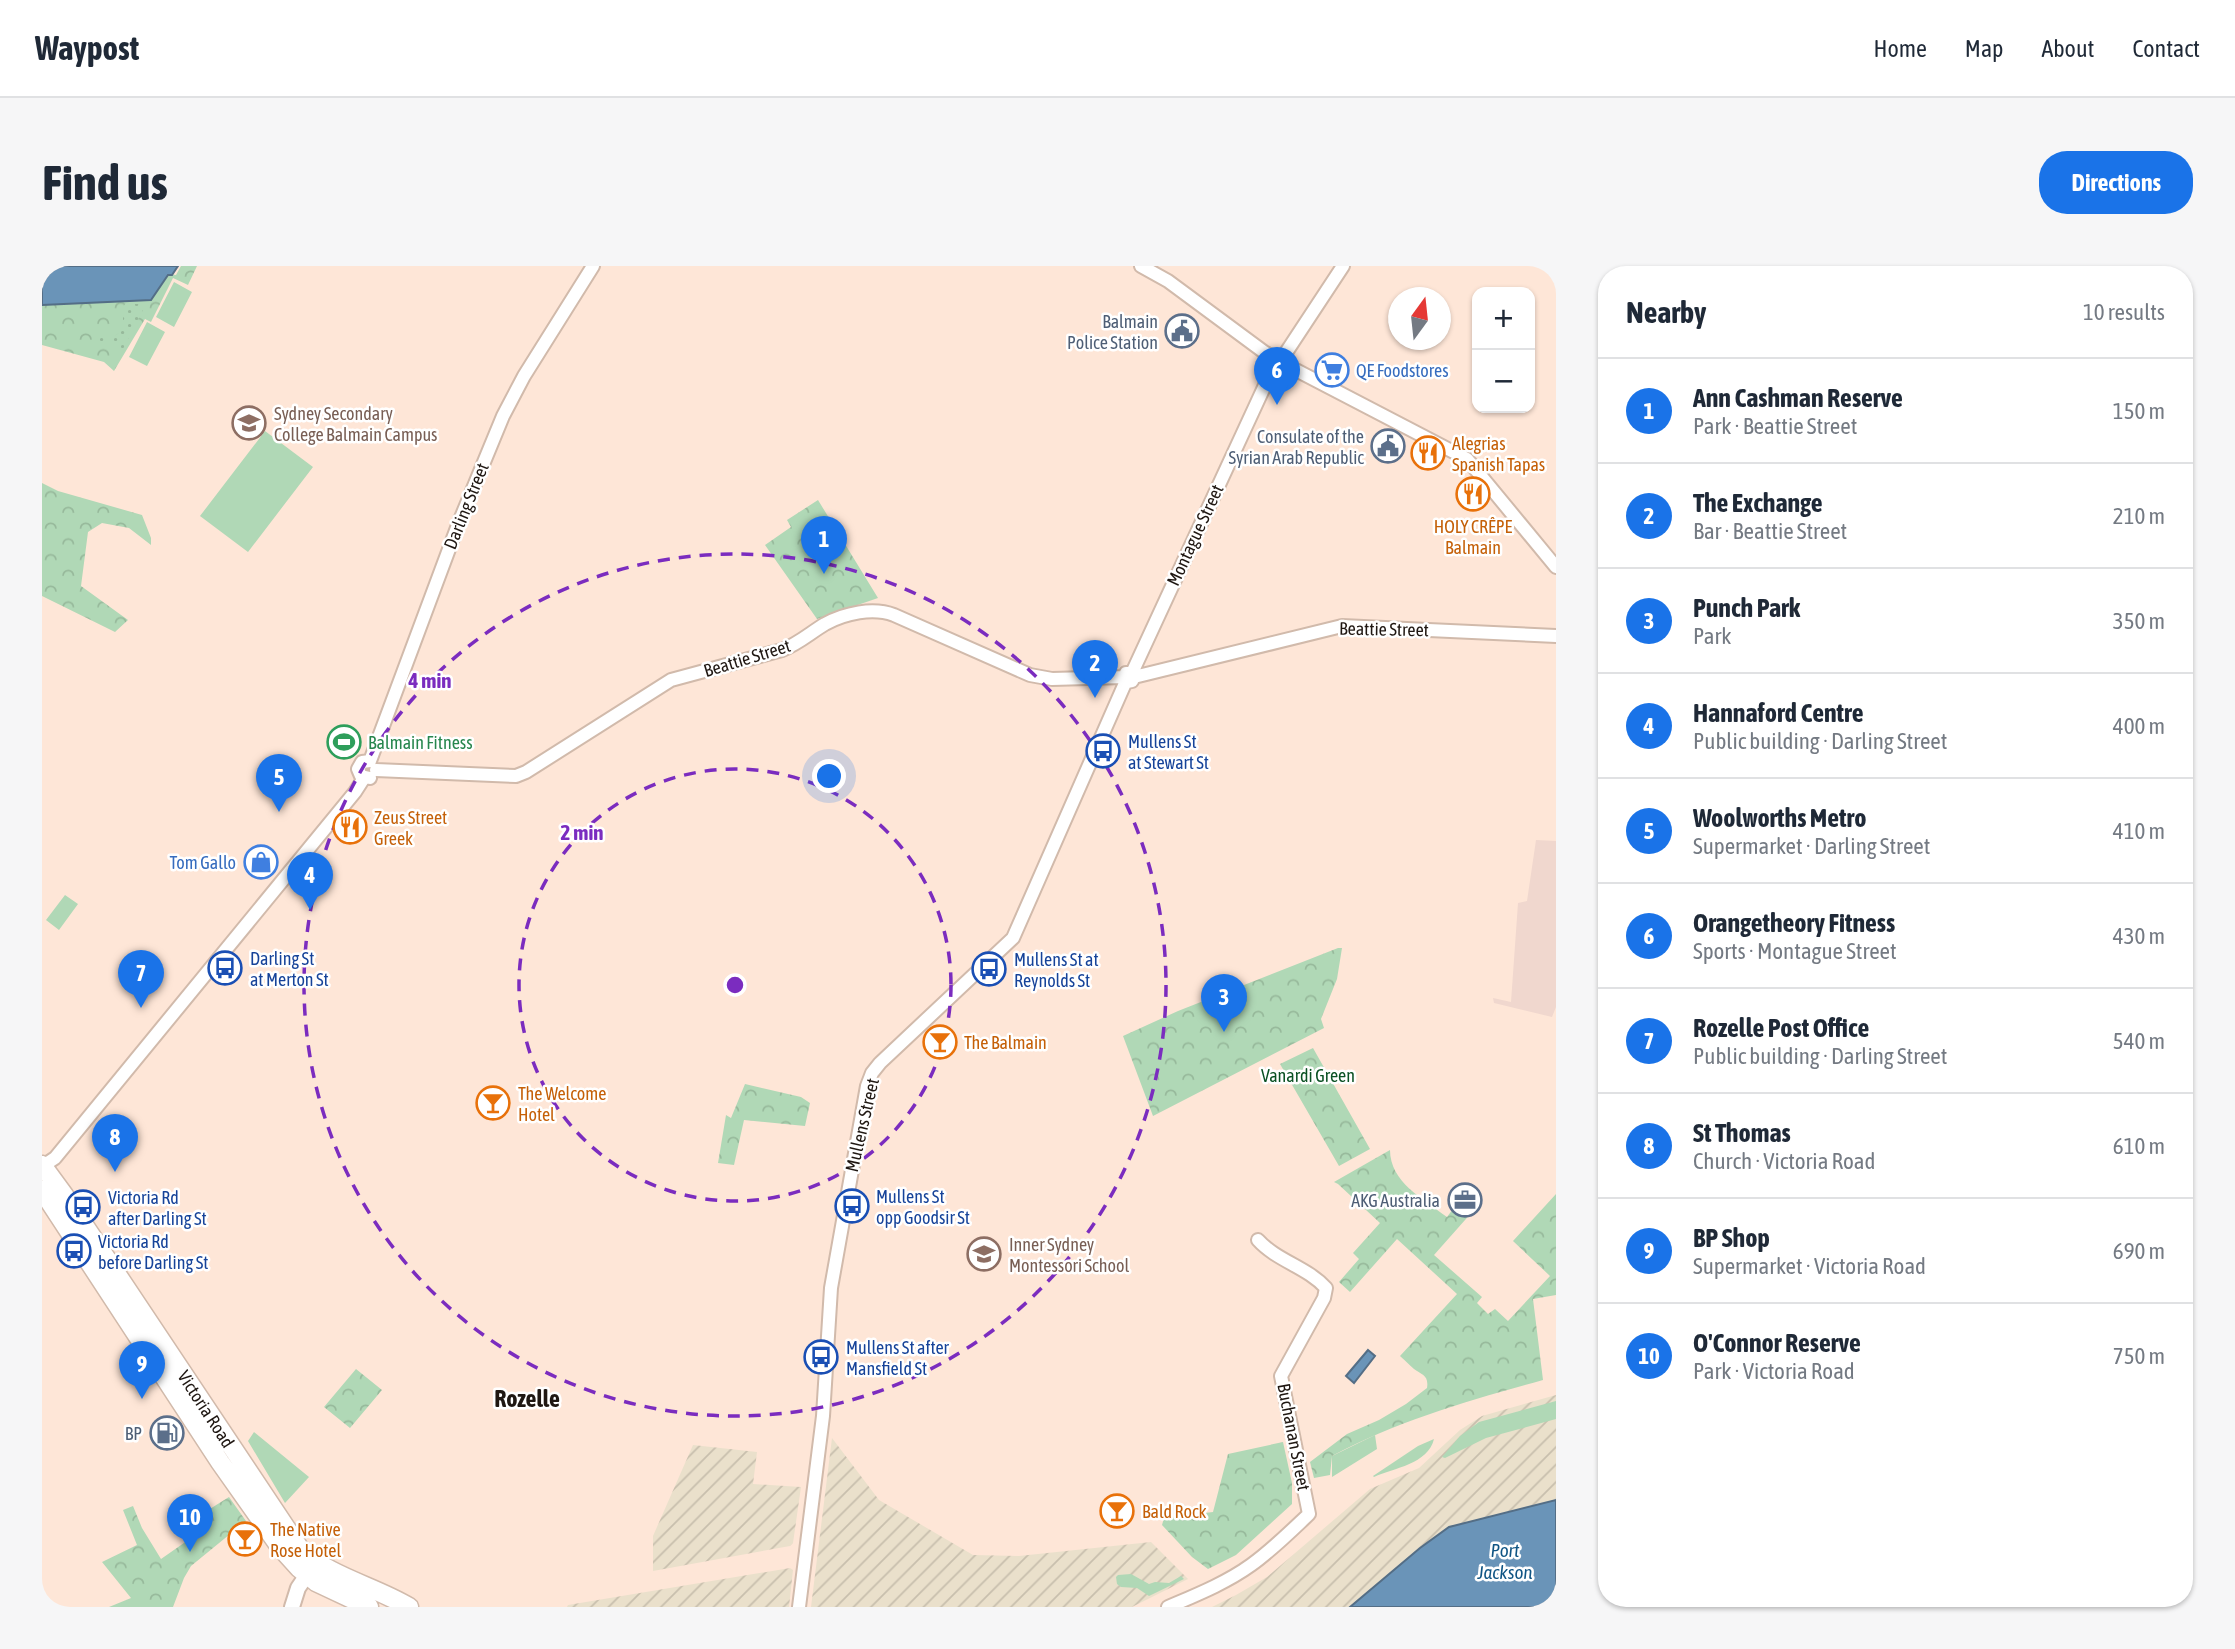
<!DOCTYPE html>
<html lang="en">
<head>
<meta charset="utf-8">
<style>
  :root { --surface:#fff; --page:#f6f6f7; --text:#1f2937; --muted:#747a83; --line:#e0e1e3; --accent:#1a73e8 }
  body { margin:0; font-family:"Asap Condensed",sans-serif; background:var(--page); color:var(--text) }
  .controls { position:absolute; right:21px; top:21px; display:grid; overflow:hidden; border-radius:14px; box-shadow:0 2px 5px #0004 }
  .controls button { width:63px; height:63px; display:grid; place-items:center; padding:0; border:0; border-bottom:2px solid var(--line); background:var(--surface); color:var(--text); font:35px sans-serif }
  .compass { position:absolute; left:1346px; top:21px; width:63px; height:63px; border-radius:50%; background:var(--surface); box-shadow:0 2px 5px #0004; rotate:15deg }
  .you { position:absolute; left:788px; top:511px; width:24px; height:24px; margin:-18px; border:5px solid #fff; border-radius:50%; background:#1a73e8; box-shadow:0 0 0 10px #1a73e833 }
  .badge { display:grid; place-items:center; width:46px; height:46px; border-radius:50%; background:var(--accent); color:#fff; font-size:23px; font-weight:700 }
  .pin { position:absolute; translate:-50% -58px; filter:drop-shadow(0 2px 4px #0008) }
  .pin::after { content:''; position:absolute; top:37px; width:24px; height:21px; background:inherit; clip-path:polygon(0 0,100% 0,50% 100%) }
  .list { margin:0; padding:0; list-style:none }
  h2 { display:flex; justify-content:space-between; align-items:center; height:91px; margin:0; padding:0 28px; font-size:30px }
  h2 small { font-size:23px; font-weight:400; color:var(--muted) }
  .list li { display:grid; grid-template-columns:46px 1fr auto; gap:21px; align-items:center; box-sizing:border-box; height:105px; padding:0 28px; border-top:2px solid var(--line) }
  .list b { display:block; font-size:26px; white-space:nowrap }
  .list p { margin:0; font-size:23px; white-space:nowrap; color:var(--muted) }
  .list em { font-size:23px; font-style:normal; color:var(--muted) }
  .map { position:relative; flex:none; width:1514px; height:1341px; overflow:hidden; border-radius:28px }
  header { display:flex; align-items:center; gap:42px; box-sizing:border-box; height:98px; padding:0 35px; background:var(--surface); border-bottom:2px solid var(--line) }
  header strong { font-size:33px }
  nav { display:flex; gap:38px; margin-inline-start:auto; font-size:24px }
  .intro { display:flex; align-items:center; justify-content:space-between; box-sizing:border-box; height:168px; padding:0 42px }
  h1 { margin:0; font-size:49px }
  .button { padding:18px 32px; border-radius:28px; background:var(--accent); color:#fff; font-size:24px; font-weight:700 }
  main { display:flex; gap:42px; padding:0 42px }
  aside { flex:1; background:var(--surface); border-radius:28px; box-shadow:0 2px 5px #0004 }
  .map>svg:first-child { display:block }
</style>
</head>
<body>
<header>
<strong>Waypost</strong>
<nav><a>Home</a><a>Map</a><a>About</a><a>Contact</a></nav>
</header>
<div class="intro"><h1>Find us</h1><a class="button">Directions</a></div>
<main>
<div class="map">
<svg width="1514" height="1341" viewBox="0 0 1514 1341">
  <defs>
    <pattern id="industrial-furrows" width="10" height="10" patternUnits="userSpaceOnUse" patternTransform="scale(1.75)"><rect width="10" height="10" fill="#eae0cb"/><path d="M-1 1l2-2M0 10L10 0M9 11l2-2" fill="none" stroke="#c8bfad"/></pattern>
    <pattern id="park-crowns" width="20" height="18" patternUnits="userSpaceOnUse" patternTransform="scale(1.75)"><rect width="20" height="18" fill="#b0d8b6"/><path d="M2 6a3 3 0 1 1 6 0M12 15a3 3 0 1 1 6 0" fill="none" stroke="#97b99b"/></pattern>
    <pattern id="garden-dots" width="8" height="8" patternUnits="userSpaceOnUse" patternTransform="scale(1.75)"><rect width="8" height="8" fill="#b0d8b6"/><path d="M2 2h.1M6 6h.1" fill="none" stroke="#97b99b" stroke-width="1.8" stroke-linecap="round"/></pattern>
  </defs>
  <rect width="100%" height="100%" fill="#fee6d7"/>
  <path fill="url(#industrial-furrows)" d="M1514,1129V1234L1407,1261L1308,1341H1170L1194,1329L1225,1311L1328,1223L1377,1202L1418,1164L1440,1150Z
    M790,1172L837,1234L931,1289L977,1290L1109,1276L1146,1313L1090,1341H769Z
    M651,1179L715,1186L711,1218L759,1221L751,1277L748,1280L611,1305V1270Z
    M748,1302L751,1304L747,1341H525L526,1339Z"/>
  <path fill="#f0d7ce" d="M1494,574L1514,575V741L1510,751L1452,737L1451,732L1469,736L1476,637L1485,635Z"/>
  <path fill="#b0d8b6" d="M132,16L150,26L132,61L114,51Z
    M105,56L123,66L105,100L87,91Z
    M223,165L271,201L206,286L158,250Z
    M23,629L36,638L17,664L4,654Z
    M1514,1135V1153L1444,1172L1403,1192L1400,1191L1418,1170L1437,1156Z
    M212,1166L267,1211L243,1237L206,1175Z
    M1333,1169L1335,1183L1290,1211V1190Z
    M1392,1173C1386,1198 1352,1202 1332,1211L1331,1210L1376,1180Z
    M1089,1308L1107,1318L1113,1316L1127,1317L1139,1310L1142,1313L1107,1330L1095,1322L1079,1321L1075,1318L1074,1311L1076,1309Z"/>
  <path fill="url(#park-crowns)" d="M139,0H155L146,19L131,12L109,56L103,53L72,105L62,96L0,79V39L109,34L126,8L134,9Z
    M0,217L16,225L100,249L109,272V279L87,262L60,257L46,266L39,320L86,354L73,366L0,330Z
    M776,234L836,332L775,353L723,279L749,261L745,254Z
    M1296,682H1300L1295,713L1279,753L1282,762L1111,850L1081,770L1136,745Z
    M1271,782L1328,883L1297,900L1238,798Z
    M703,818L759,831L768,837L763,860L702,854L692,899L676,897L684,849L689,852Z
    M1348,884C1348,916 1381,933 1405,951L1423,927C1422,936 1423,941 1431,945L1392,989L1440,1031L1435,1037L1446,1048L1453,1043L1466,1055L1508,1010L1471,975L1514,928V1029L1491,1033L1501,1114C1429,1134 1357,1154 1290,1190L1288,1209L1272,1212L1268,1196L1305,1168L1337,1154L1364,1138L1385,1122C1387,1109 1380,1109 1372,1103C1367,1099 1363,1094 1358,1090L1415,1028L1355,973L1308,1026L1297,1016L1317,993L1311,987L1338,957L1296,918L1292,916Z
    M314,1103L340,1124L308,1162L282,1141Z
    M1241,1176L1250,1217V1238L1194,1289L1166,1303L1150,1291L1120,1259L1122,1252L1171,1246L1186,1188Z
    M187,1231L204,1255L149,1300L142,1312L131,1341H67L89,1332L60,1296L95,1279L81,1244L91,1240L100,1262L119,1293L162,1263L155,1251Z"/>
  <path fill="url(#garden-dots)" d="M83,38H104L81,83L56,75L55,71L57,68H62L63,71L73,70L78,66L81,59V50L75,51Z"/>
  <path fill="#6a94b8" stroke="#546e86" stroke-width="2" d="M0,0H136L130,9H126L109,34L0,39Z
    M1326,1084L1333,1090L1312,1117L1304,1110Z
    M1514,1234V1341H1308L1378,1282L1407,1261Z"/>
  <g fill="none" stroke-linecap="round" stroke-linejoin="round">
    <defs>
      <path id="tertiary" d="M1099,0L1126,15L1222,86L1252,103L1425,193L1514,301
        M1082,411L1084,407H1090L1224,117L1301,0
        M1085,416L1090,415L1092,411L1300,360L1514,370
        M328,495L416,259L461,150L482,110L551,0
        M328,495L320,496L316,503L319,510L328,512
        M334,504L474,510L484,506L629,414L740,384C756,378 768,367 783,358C803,347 831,341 852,349L988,409L1010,413L1082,411
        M1,900L13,892L313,526L322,512
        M757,1341L781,1150L789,1022L825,820L830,807L838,797L971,672L1084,415
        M1126,1341C1154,1329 1184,1317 1209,1299C1230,1284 1249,1265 1267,1248L1239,1110L1282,1032L1284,1022C1265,1001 1235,995 1216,974"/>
      <path id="secondary" d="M250,1341L256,1322L271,1300"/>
      <path id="trunk" d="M0,899L22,929L258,1283C288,1311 332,1320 367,1341
        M0,924L178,1196L238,1281L257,1302L274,1316L327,1341"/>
    </defs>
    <use href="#tertiary" stroke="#d1baab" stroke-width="16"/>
    <use href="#secondary" stroke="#d1baab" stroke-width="18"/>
    <use href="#trunk" stroke="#d1baab" stroke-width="21"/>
    <use href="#tertiary" stroke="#fff" stroke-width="12"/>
    <use href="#secondary" stroke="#fff" stroke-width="14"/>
    <use href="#trunk" stroke="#fff" stroke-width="18"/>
  </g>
  <g fill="none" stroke="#7b2cbf" stroke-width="3.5" stroke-dasharray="12 9">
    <circle cx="693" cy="719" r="216"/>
    <circle cx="693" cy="719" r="431"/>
  </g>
  <defs>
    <symbol id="civic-ring" viewBox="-11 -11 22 22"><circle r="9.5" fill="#fff" stroke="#5c6f8a" stroke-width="1.5"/><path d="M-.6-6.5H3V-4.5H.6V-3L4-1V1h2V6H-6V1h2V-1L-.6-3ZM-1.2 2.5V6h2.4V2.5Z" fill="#5c6f8a"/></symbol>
    <symbol id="supermarket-ring" viewBox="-11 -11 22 22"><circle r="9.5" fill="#fff" stroke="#3f7fe0" stroke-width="1.5"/><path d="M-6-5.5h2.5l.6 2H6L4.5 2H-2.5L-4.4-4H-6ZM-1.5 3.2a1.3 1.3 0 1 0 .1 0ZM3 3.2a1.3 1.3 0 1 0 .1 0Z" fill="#3f7fe0"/></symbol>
    <symbol id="school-ring" viewBox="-11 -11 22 22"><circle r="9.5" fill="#fff" stroke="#8d6e63" stroke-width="1.5"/><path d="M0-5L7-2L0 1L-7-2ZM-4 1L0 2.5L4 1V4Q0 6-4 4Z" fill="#8d6e63"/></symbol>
    <symbol id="restaurant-ring" viewBox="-11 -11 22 22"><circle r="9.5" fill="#fff" stroke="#e8710a" stroke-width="1.5"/><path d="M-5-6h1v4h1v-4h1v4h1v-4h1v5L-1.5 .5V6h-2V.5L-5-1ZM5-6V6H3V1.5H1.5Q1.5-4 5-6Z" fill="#e8710a"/></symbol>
    <symbol id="stadium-ring" viewBox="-11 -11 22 22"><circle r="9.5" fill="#fff" stroke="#2e9e5b" stroke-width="1.5"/><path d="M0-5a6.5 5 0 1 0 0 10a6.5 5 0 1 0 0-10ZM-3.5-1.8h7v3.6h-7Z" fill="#2e9e5b"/></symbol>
    <symbol id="bus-ring" viewBox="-11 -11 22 22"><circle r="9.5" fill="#fff" stroke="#1a4fb4" stroke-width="1.5"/><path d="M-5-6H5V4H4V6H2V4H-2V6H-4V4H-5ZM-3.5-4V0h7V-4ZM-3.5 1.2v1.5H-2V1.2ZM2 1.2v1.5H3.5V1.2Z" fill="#1a4fb4"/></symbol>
    <symbol id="shop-ring" viewBox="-11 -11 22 22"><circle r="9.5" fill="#fff" stroke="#3f7fe0" stroke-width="1.5"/><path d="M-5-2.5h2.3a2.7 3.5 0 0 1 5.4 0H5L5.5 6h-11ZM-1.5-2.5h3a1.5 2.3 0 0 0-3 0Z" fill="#3f7fe0"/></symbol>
    <symbol id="bar-ring" viewBox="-11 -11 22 22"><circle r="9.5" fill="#fff" stroke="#e8710a" stroke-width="1.5"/><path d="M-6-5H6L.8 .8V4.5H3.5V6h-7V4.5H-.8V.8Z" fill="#e8710a"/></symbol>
    <symbol id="office-ring" viewBox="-11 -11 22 22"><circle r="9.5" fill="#fff" stroke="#5c6f8a" stroke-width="1.5"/><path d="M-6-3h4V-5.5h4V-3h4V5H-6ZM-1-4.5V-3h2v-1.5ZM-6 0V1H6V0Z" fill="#5c6f8a"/></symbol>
    <symbol id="fuel-ring" viewBox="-11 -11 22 22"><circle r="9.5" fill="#fff" stroke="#5c6f8a" stroke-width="1.5"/><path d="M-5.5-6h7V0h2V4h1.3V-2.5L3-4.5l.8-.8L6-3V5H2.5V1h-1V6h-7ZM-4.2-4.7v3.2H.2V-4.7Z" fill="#5c6f8a"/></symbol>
  </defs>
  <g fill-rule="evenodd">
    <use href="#civic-ring" x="1121" y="46" width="38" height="38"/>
    <use href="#supermarket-ring" x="1271" y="85" width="38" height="38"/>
    <use href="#school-ring" x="188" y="138" width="38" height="38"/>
    <use href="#civic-ring" x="1327" y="161" width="38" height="38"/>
    <use href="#restaurant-ring" x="1367" y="168" width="38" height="38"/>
    <use href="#restaurant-ring" x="1412" y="209" width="38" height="38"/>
    <use href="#stadium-ring" x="283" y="457" width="38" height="38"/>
    <use href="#bus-ring" x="1042" y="466" width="38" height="38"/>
    <use href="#restaurant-ring" x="289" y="542" width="38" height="38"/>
    <use href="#shop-ring" x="200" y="577" width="38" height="38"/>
    <use href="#bus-ring" x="164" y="683" width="38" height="38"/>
    <use href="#bus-ring" x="928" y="684" width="38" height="38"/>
    <use href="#bar-ring" x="879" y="757" width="38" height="38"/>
    <use href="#bar-ring" x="432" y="818" width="38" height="38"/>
    <use href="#office-ring" x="1404" y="915" width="38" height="38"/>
    <use href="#bus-ring" x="791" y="921" width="38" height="38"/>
    <use href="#bus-ring" x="22" y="922" width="38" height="38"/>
    <use href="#bus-ring" x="13" y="966" width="38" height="38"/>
    <use href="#school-ring" x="923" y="969" width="38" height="38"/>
    <use href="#bus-ring" x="760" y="1072" width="38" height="38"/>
    <use href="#fuel-ring" x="106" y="1148" width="38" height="38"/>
    <use href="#bar-ring" x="1056" y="1226" width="38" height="38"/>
    <use href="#bar-ring" x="184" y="1254" width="38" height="38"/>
  </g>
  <g text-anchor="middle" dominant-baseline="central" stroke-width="5" stroke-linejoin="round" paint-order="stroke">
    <g font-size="18" fill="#4e5e75" stroke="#fff" text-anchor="end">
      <text x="1116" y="55">Balmain<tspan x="1116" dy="21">Police Station</tspan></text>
      <text x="1322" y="170">Consulate of the<tspan x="1322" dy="21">Syrian Arab Republic</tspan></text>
      <text x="1398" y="934">AKG Australia</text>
      <text x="100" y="1167">BP</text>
    </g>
    <g font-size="18" fill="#366cbe" stroke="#fff" text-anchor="start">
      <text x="1314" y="104">QE Foodstores</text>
      <text x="194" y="596" text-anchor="end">Tom Gallo</text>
    </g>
    <g font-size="18" fill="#785e54" stroke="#fff" text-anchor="start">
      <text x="232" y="147">Sydney Secondary<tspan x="232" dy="21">College Balmain Campus</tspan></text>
      <text x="967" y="978">Inner Sydney<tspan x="967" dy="21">Montessori School</tspan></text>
    </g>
    <g font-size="18" fill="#c56008" stroke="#fff" text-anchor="start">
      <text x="1410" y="177">Alegrias<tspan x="1410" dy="21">Spanish Tapas</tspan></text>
      <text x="1431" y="260" text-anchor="middle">HOLY CRÊPE<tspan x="1431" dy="21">Balmain</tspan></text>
      <text x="332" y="551">Zeus Street<tspan x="332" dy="21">Greek</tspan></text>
      <text x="922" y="776">The Balmain</text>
      <text x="476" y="827">The Welcome<tspan x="476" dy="21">Hotel</tspan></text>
      <text x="1100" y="1245">Bald Rock</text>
      <text x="228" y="1263">The Native<tspan x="228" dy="21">Rose Hotel</tspan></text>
    </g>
    <g font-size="18" fill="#1f1712" stroke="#fff">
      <text transform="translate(424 240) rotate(-68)">Darling Street</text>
      <text transform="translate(1153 269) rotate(-65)">Montague Street</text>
      <text transform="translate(1342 363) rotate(1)">Beattie Street</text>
      <text transform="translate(705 392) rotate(-17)">Beattie Street</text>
      <text transform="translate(820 859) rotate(-77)">Mullens Street</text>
      <text transform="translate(164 1143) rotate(57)">Victoria Road</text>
      <text transform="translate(1252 1171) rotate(79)">Buchanan Street</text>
    </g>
    <g font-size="18" fill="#164399" stroke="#fff" text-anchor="start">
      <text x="1086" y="475">Mullens St<tspan x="1086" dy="21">at Stewart St</tspan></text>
      <text x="208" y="692">Darling St<tspan x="208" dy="21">at Merton St</tspan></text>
      <text x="972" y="693">Mullens St at<tspan x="972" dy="21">Reynolds St</tspan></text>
      <text x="834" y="930">Mullens St<tspan x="834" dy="21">opp Goodsir St</tspan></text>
      <text x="66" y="931">Victoria Rd<tspan x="66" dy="21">after Darling St</tspan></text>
      <text x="56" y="975">Victoria Rd<tspan x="56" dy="21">before Darling St</tspan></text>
      <text x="804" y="1081">Mullens St after<tspan x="804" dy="21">Mansfield St</tspan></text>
    </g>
    <g font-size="18" fill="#27864d" stroke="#fff" text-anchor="start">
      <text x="326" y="476">Balmain Fitness</text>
    </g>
    <g font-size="18" fill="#0a5123" stroke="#fff">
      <text x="1266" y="809">Vanardi Green</text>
    </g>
    <g font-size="19" font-style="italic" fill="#105584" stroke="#fff">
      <text x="1463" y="1284">Port<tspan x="1463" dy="22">Jackson</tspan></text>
    </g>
    <g font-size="24" font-weight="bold" fill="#1f1712" stroke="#fff">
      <text x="485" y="1132">Rozelle</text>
    </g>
  </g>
  <circle cx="693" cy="719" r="10" fill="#7b2cbf" stroke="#fff" stroke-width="3.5"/>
  <g font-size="21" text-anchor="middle" font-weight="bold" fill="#7b2cbf" stroke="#fff" stroke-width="5" stroke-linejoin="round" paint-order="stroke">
    <text x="388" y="422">4 min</text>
    <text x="540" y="574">2 min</text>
  </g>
</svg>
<div class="controls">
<button>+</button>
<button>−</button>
</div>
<svg class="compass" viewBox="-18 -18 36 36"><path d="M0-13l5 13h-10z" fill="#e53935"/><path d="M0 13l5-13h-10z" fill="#747a83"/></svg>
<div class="you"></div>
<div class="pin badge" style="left:782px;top:308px">1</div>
<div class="pin badge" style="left:1053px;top:432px">2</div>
<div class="pin badge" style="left:1182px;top:766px">3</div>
<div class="pin badge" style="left:268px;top:644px">4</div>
<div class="pin badge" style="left:237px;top:546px">5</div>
<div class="pin badge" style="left:1235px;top:139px">6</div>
<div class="pin badge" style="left:99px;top:742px">7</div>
<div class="pin badge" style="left:73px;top:906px">8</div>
<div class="pin badge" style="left:100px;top:1133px">9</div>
<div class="pin badge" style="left:148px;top:1286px">10</div>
</div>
<aside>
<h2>Nearby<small>10 results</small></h2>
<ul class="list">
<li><span class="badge">1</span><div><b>Ann Cashman Reserve</b><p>Park · Beattie Street</p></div><em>150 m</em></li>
<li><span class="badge">2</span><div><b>The Exchange</b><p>Bar · Beattie Street</p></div><em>210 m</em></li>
<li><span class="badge">3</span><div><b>Punch Park</b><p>Park</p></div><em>350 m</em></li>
<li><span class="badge">4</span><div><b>Hannaford Centre</b><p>Public building · Darling Street</p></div><em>400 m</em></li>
<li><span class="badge">5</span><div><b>Woolworths Metro</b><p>Supermarket · Darling Street</p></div><em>410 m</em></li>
<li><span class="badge">6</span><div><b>Orangetheory Fitness</b><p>Sports · Montague Street</p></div><em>430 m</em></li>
<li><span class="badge">7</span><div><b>Rozelle Post Office</b><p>Public building · Darling Street</p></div><em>540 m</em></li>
<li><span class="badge">8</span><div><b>St Thomas</b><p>Church · Victoria Road</p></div><em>610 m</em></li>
<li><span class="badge">9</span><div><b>BP Shop</b><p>Supermarket · Victoria Road</p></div><em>690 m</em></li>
<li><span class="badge">10</span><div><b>O'Connor Reserve</b><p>Park · Victoria Road</p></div><em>750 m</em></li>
</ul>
</aside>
</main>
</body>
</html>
